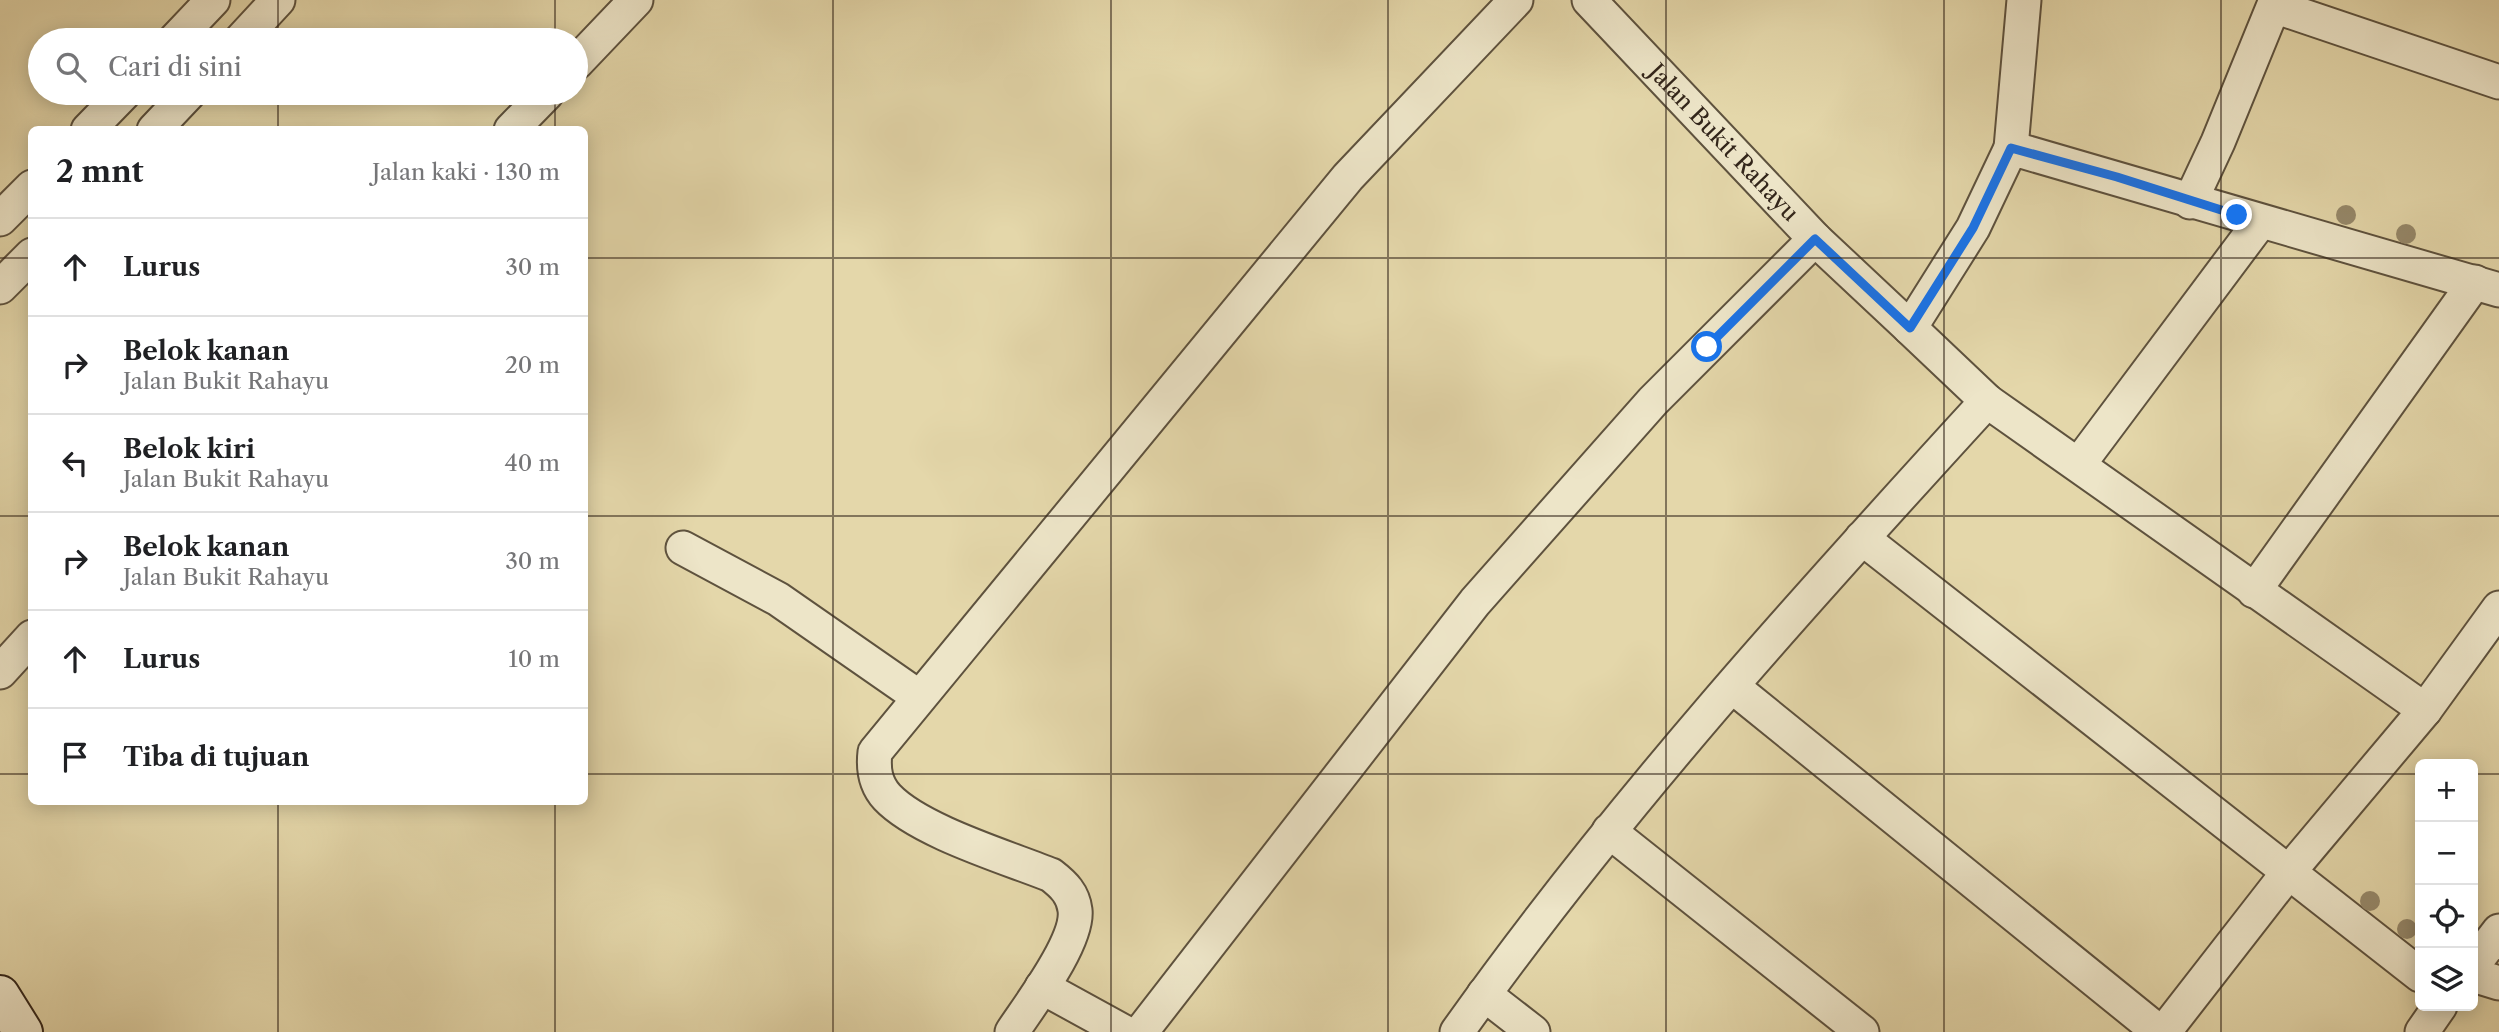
<!DOCTYPE html>
<html lang="id">
<head>
<meta charset="utf-8">
<style>
  :root { --surface:#fff; --page:#f2f2f2; --text:#202124; --muted:#757577; --line:#e0e0e0 }
  body { margin:0; font-family:"Libre Caslon Text",serif; background:var(--page); color:var(--text) }
  .controls { position:absolute; right:21px; bottom:21px; display:grid; overflow:hidden; border-radius:10px; box-shadow:0 4px 18px #0003 }
  .controls button { width:63px; height:63px; display:grid; place-items:center; padding:0; border:0; border-bottom:2px solid var(--line); background:var(--surface); color:var(--text); font:35px sans-serif }
  .stop { position:absolute; width:21px; height:21px; margin:-16px; border:5px solid #1a73e8; border-radius:50%; background:#fff }
  .stop.end { background:#1a73e8; border-color:#fff; box-shadow:0 2px 7px #0008 }
  .list { margin:0; padding:0; list-style:none }
  h2 { display:flex; justify-content:space-between; align-items:center; height:91px; margin:0; padding:0 28px; font-size:30px }
  h2 small { font-size:23px; font-weight:400; color:var(--muted) }
  .list li { display:grid; grid-template-columns:46px 1fr auto; gap:21px; align-items:center; box-sizing:border-box; height:98px; padding:0 28px; border-top:2px solid var(--line) }
  .list b { display:block; font-size:26px; white-space:nowrap }
  .list p { margin:0; font-size:23px; white-space:nowrap; color:var(--muted) }
  .list em { font-size:23px; font-style:normal; color:var(--muted) }
  .icon { flex:none; width:38px; height:38px; fill:none; stroke:currentColor; stroke-width:2; stroke-linecap:round; stroke-linejoin:round }
  .map { position:relative; flex:none; width:2499px; height:1032px; overflow:hidden }
  .search { position:absolute; background:var(--surface); box-shadow:0 4px 18px #0003; left:28px; top:28px; width:560px; height:77px; display:flex; align-items:center; gap:18px; box-sizing:border-box; padding:0 24px; border-radius:38px; color:var(--muted); font-size:26px }
  .panel { position:absolute; background:var(--surface); box-shadow:0 4px 18px #0003; left:28px; top:126px; width:560px; height:679px; border-radius:10px }
  .map>svg:first-child { display:block }
</style>
</head>
<body>
<div class="map">
<svg width="2499" height="1032" viewBox="0 0 2499 1032">
  <rect width="100%" height="100%" fill="#e4d7aa"/>
  <filter id="stains"><feTurbulence type="fractalNoise" baseFrequency=".00286" numOctaves="4"/><feColorMatrix values="0 0 0 0 .2 0 0 0 0 .09 0 0 0 0 .02 0 0 0 .5 -.17"/></filter>
  <radialGradient id="worn" r=".72"><stop offset=".6" stop-color="#630" stop-opacity="0"/><stop offset="1" stop-color="#630" stop-opacity=".3"/></radialGradient>
  <g fill="none" stroke-linecap="round" stroke-linejoin="round">
    <defs>
      <g id="minor">
        <path id="s1" d="M1589,0L1815,239L1910,328L1973,228L2011,148L2499,290"/>
        <path d="M2274,6L2499,82"/>
        <path d="M175,40L213,0"/>
        <path d="M241,40L278,0"/>
        <path d="M576,63L636,0"/>
        <path d="M88,130L124,93"/>
        <path d="M154,130L189,93"/>
        <path d="M511,130L547,93"/>
        <path d="M2011,148L2024,0"/>
        <path d="M2190,202L2218,142L2276,0"/>
        <path d="M0,219L32,187"/>
        <path d="M0,287L32,255"/>
        <path d="M1910,328L1987,401L2425,710"/>
        <path d="M2079,464L2260,222"/>
        <path d="M1862,538L2420,975"/>
        <path d="M683,548L778,599L919,697"/>
        <path d="M2254,591L2475,282"/>
        <path d="M0,672L32,637"/>
        <path d="M1733,687L2159,1032"/>
        <path d="M1609,831L1862,1032"/>
        <path d="M2473,965L2499,931"/>
        <path d="M2473,975L2499,983"/>
        <path d="M1042,987L1124,1032"/>
        <path d="M1484,994L1533,1032"/>
        <path d="M1012,1032C1029,1006 1079,941 1075,910C1073,894 1064,885 1051,875C1006,857 919,831 887,797C875,784 873,769 875,752L1348,177L1516,0"/>
        <path d="M1141,1032L1475,602L1653,401L1815,239"/>
        <path d="M1457,1032C1616,808 1802,603 1987,401"/>
        <path d="M2164,1032L2287,874L2425,710L2499,608"/>
        <path d="M2422,1032L2440,1006"/>
      </g>
      <path id="secondary" d="M0,995L23,1032"/>
    </defs>
    <use href="#minor" stroke="#5e523e" stroke-width="37"/>
    <use href="#secondary" stroke="#32251a" stroke-width="42"/>
    <use href="#minor" stroke="#ede5c8" stroke-width="33"/>
    <use href="#secondary" stroke="#ede5c8" stroke-width="38"/>
  </g>
  <g fill="#96896b">
    <circle cx="2346" cy="215" r="10"/>
    <circle cx="2406" cy="234" r="10"/>
    <circle cx="2370" cy="901" r="10"/>
    <circle cx="2407" cy="929" r="10"/>
  </g>
  <g fill="none" stroke-linecap="round" stroke-linejoin="round">
    <path stroke="#1a73e8" stroke-width="9" d="M1707,347L1815,239L1910,328L1973,228L2011,148L2117,177L2237,215"/>
  </g>
  <path fill="none" stroke="#32251a" stroke-width="2" stroke-opacity="0.55" d="M278,0V40M555,0V40M833,0V1032M1111,0V1032M1388,0V1032M1666,0V1032M1944,0V1032M2221,0V1032M278,93V130M555,93V130M0,258H32M584,258H2499M0,516H32M584,516H2499M0,774H32M584,774H2420M2473,774H2499M278,802V1032M555,802V1032"/>
  <g text-anchor="middle" dominant-baseline="central" stroke-width="5" stroke-linejoin="round" paint-order="stroke">
    <g font-size="23" fill="#32251a" stroke="#ede5c8">
      <text stroke="none"><textPath href="#s1" startOffset="196">Jalan Bukit Rahayu</textPath></text>
    </g>
  </g>
  <rect width="100%" height="100%" filter="url(#stains)"/>
  <rect width="100%" height="100%" fill="url(#worn)"/>
</svg>
<div class="controls">
<button>+</button>
<button>−</button>
<button><svg class="icon" aria-label="locate" viewBox="0 0 24 24"><circle cx="12" cy="12" r="6"/><path d="M12 2v4M12 18v4M2 12h4M18 12h4"/></svg></button>
<button><svg class="icon" aria-label="layers" viewBox="0 0 24 24"><path d="M12 4l9 5-9 5-9-5zM3 14l9 5 9-5"/></svg></button>
</div>
<div class="stop" style="left:1707px;top:347px"></div>
<div class="stop end" style="left:2237px;top:215px"></div>
<div class="search"><svg class="icon" aria-label="search" viewBox="0 0 24 24"><circle cx="10" cy="10" r="6"/><path d="M15 15l6 6"/></svg>Cari di sini</div>
<section class="panel">
<h2>2 mnt<small>Jalan kaki · 130 m</small></h2>
<ul class="list">
<li><svg class="icon" aria-label="ahead" viewBox="0 0 24 24"><path d="M12 20V5M6 11l6-6 6 6"/></svg><div><b>Lurus</b></div><em>30 m</em></li>
<li><svg class="icon" aria-label="right" viewBox="0 0 24 24"><path d="M7 20v-9h11M14 6l5 5-5 5"/></svg><div><b>Belok kanan</b><p>Jalan Bukit Rahayu</p></div><em>20 m</em></li>
<li><svg class="icon" aria-label="left" viewBox="0 0 24 24"><path d="M17 20v-9H6M10 6l-5 5 5 5"/></svg><div><b>Belok kiri</b><p>Jalan Bukit Rahayu</p></div><em>40 m</em></li>
<li><svg class="icon" aria-label="right" viewBox="0 0 24 24"><path d="M7 20v-9h11M14 6l5 5-5 5"/></svg><div><b>Belok kanan</b><p>Jalan Bukit Rahayu</p></div><em>30 m</em></li>
<li><svg class="icon" aria-label="ahead" viewBox="0 0 24 24"><path d="M12 20V5M6 11l6-6 6 6"/></svg><div><b>Lurus</b></div><em>10 m</em></li>
<li><svg class="icon" aria-label="arrive" viewBox="0 0 24 24"><path d="M6 21V4h12l-3 4 3 4H6"/></svg><div><b>Tiba di tujuan</b></div></li>
</ul>
</section>
</div>
</body>
</html>
